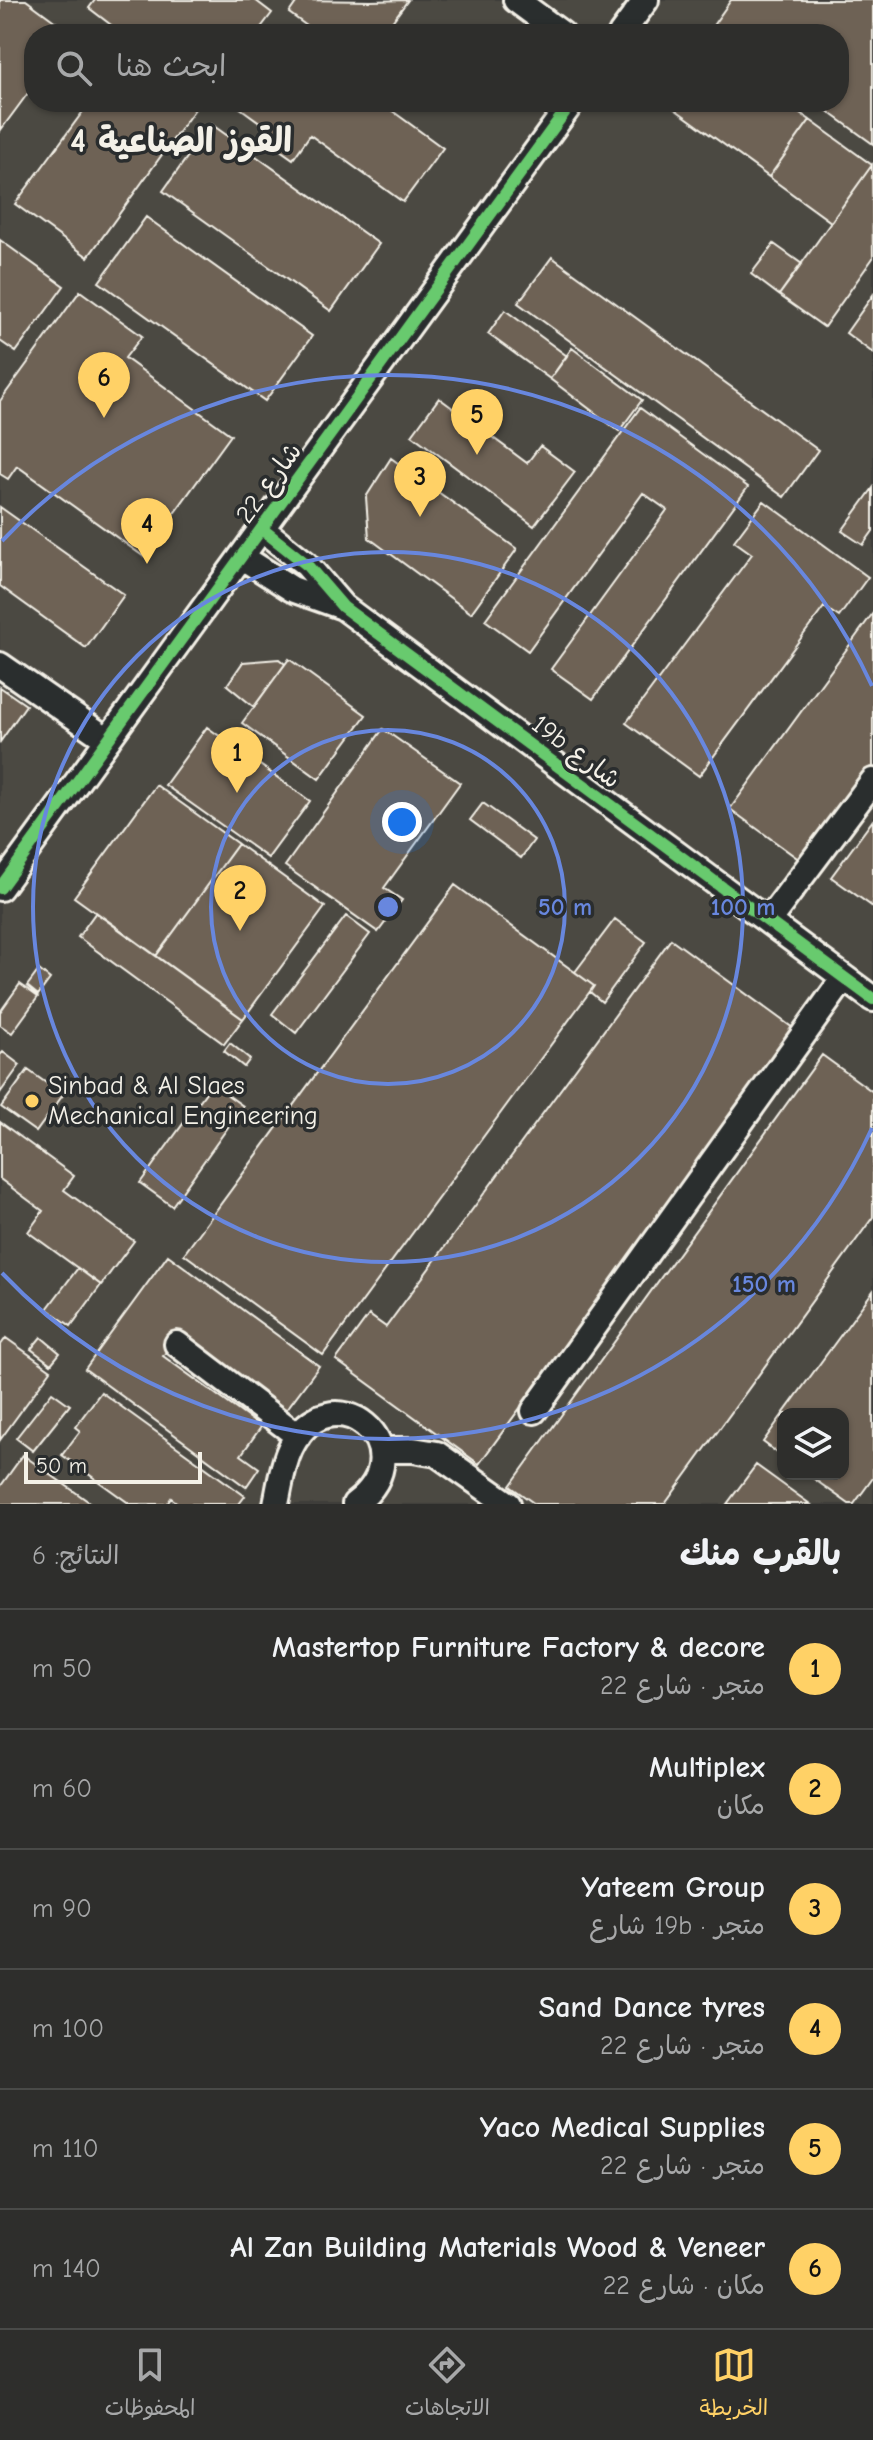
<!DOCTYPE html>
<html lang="ar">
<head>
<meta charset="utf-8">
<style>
  :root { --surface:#2e2e2c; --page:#363634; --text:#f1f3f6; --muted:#a7a8a9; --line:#494a48; --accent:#ffd166 }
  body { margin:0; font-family:"Comic Neue","Playpen Sans Arabic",sans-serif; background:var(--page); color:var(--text); direction:rtl }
  .controls { position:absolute; right:24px; bottom:24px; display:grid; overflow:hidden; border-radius:16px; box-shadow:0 2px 6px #0004 }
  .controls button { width:72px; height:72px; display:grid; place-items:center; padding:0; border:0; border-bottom:2px solid var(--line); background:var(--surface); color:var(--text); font:40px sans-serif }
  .scale { position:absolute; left:24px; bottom:20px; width:178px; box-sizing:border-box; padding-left:8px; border:4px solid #f4f1e8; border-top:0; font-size:22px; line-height:28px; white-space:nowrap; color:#f4f1e8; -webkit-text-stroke:6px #2a2d2e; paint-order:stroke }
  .you { position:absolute; left:402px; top:822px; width:28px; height:28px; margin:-20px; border:6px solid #fff; border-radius:50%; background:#1a73e8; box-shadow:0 0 0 12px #1a73e833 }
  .badge { display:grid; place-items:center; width:52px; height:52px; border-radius:50%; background:var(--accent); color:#111; font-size:26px; font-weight:700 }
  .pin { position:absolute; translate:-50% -66px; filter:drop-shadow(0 2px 4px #0008) }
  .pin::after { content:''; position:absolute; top:42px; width:28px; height:24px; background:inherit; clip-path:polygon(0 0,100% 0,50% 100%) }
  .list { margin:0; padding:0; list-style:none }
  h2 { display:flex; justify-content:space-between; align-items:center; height:104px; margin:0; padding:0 32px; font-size:34px }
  h2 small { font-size:26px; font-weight:400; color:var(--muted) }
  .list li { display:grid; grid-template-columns:52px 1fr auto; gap:24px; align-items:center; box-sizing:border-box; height:120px; padding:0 32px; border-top:2px solid var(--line) }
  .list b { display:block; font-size:30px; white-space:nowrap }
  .list p { margin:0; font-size:26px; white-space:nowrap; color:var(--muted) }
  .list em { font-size:26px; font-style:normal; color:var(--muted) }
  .icon { flex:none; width:44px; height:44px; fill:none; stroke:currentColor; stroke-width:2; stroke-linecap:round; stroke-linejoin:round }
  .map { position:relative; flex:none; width:873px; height:1504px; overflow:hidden; direction:ltr }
  .search { position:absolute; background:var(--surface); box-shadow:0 2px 6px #0004; left:24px; right:24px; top:24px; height:88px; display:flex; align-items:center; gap:20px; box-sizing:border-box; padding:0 28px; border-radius:32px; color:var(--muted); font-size:30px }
  .sheet { height:824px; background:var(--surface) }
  nav { display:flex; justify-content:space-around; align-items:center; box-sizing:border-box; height:112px; border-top:2px solid var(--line); background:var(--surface); font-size:22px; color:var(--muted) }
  nav a { display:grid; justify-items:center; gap:4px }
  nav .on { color:var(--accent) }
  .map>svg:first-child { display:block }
</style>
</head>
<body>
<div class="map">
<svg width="873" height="1504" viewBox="0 0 873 1504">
  <rect width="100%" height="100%" fill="#3e3d3a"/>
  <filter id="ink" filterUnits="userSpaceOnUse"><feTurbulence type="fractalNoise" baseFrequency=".0125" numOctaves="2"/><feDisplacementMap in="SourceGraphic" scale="16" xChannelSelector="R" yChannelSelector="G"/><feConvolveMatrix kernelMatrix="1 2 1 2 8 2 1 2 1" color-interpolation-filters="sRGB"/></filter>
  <g filter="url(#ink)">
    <path fill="#4c4842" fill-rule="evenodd" d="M0,0H873V1504H0ZM34,34H839V102H34ZM783,1414H843V1474H783Z"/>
    <path fill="#6e6255" stroke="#f4f1e8" stroke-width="2" d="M0,0H26L72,34H34V85L0,131Z
      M95,0H255L272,13L256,34H123L89,8Z
      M298,0L371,1L408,0L383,34H318L289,13Z
      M731,0H873V144L815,102H839V34H722L712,27Z
      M90,102H200L88,257L15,204Z
      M232,102H380L443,148L403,202L310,135L293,159L266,140L272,131Z
      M665,102H784L810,120L769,177Z
      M810,120L872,165L831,222L769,177Z
      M211,124L379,244L331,311L163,191Z
      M872,165L873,258L824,327L779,295Z
      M146,217L312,336L265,401L99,282Z
      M0,240L64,286L16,352L0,341Z
      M774,244L802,264L779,295L751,274Z
      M552,257L818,450L784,497L518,303Z
      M80,291L142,336L125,358L231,435L143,556L17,466L8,479L0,474V401Z
      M873,295V353L846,333Z
      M505,310L567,356L550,379L488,334Z
      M572,348L642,400L619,431L550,379Z
      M439,398L527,463L540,446L575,472L534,526L412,435Z
      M640,408L748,487L593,699L551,669L667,510L643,493L528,651L485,620Z
      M391,458L517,549L471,613L369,538L366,497Z
      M873,488V531L863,545L842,531Z
      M764,501L868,577L839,617L824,607L699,776L626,723L752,554L734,541Z
      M0,507L124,595L86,648L0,586Z
      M873,613V768L804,863L730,809Z
      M279,659L285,664L254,707L227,685L243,662Z
      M289,659L366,715L319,779L242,723Z
      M0,687L26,705L0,742Z
      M207,727L310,801L268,858L165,785Z
      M383,729L460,783L384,888L402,900L378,932L285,866Z
      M156,785L238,844L156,956L74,897Z
      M483,803L534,840L521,858L470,820Z
      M873,820V907L831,877Z
      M238,844L325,907L243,1019L156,956Z
      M455,885L594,986L323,1355L184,1254Z
      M96,912L243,1019L224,1044L78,937Z
      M346,916L370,934L296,1033L272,1014Z
      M615,919L646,942L602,1002L590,992L594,986L575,972Z
      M671,939L797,1031L479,1464L336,1360L369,1315L386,1327Z
      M39,970L50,979L38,995L27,986Z
      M20,984L38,997L12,1033L0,1025V1012Z
      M230,1043L250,1059L244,1067L224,1051Z
      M3,1052L20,1065L0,1093V1055Z
      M822,1055L873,1092V1217L665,1504H535L510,1486Z
      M28,1070L63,1095L36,1132L1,1107Z
      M212,1084L243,1106L172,1206L140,1183Z
      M0,1122L74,1176L64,1190L134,1241L101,1285L28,1232L43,1211L0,1179Z
      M168,1255L319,1366L286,1410L181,1332L163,1356L261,1427L241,1455L259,1468L246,1487L85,1369Z
      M78,1268L101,1285L71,1326L47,1309Z
      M873,1291V1478L854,1504H849L807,1474H843V1414H783Z
      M41,1337L60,1353L51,1364L31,1349Z
      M6,1338L51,1370L0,1440V1346Z
      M52,1392L70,1405L33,1451L16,1438Z
      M101,1392L245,1496L239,1504H179L171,1498L167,1504H130L62,1455L80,1431L75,1427Z
      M783,1414V1457L763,1442Z
      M23,1455L92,1504H0V1487Z
      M756,1465L810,1504H727Z"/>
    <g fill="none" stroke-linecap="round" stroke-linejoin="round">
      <defs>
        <path id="minor" d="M516,0L562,34
          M621,34L646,0
          M262,529L306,564L343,607L873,999
          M242,557L292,589L343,607
          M0,665L108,740
          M0,888L572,102
          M768,921L873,781
          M177,1344L298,1436
          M534,1411L844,978
          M382,1450H413L437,1454L508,1504
          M276,1504C280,1486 282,1466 290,1449C329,1367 429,1448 355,1504"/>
      </defs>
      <use href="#minor" stroke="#f4f1e8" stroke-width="30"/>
      <use href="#minor" stroke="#2a2d2e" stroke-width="24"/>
      <defs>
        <path id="cycleway" d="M262,529L306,564L343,607L873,999
          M0,888L572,102"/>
      </defs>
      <use href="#cycleway" stroke="#2a2d2e" stroke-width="17"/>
      <use href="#cycleway" stroke="#67ca6e" stroke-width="12"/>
    </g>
  </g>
  <g fill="none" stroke="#6887de" stroke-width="4">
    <circle cx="388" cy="907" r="177"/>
    <circle cx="388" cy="907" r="355"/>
    <path d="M872 1128A532 532 0 0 1 2 1273M2 541A532 532 0 0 1 872 686"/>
  </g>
  <circle fill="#ffd166" stroke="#2a2d2e" stroke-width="3" cx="32" cy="1101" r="8"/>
  <g text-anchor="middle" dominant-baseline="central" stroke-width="7" stroke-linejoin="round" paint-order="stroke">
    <g font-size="26" fill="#f4f1e8" stroke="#2a2d2e">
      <text transform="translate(269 483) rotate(-54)">شارع 22</text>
      <text transform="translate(576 752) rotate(37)">19b شارع</text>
    </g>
    <g font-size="26" fill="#f4f1e8" stroke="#2a2d2e" text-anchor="start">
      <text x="48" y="1086">Sinbad &amp; Al Slaes<tspan x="48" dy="30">Mechanical Engineering</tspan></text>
    </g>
    <g font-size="34" font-weight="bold" fill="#f4f1e8" stroke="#2a2d2e">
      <text x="181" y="141">القوز الصناعية 4</text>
    </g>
  </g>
  <circle cx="388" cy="907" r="12" fill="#6887de" stroke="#2a2d2e" stroke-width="4"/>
  <g font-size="24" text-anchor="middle" font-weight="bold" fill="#6887de" stroke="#2a2d2e" stroke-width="7" stroke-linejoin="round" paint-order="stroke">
    <text x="565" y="915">50 m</text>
    <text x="743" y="915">100 m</text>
    <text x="764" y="1292">150 m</text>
  </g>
</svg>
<div class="controls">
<button><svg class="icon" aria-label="layers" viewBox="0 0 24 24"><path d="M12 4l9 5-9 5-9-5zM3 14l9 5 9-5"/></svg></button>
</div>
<div class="scale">50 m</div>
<div class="you"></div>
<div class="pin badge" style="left:237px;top:793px">1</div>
<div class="pin badge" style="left:240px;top:931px">2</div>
<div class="pin badge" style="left:420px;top:517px">3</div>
<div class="pin badge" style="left:147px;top:564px">4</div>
<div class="pin badge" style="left:477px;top:455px">5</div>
<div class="pin badge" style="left:104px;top:418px">6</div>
<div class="search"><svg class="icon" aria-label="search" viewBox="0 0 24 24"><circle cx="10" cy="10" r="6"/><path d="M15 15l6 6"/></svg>ابحث هنا</div>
</div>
<section class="sheet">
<h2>بالقرب منك<small>النتائج: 6</small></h2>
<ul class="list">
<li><span class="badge">1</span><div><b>Mastertop Furniture Factory &amp; decore</b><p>متجر · شارع 22</p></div><em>50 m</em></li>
<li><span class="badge">2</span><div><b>Multiplex</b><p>مكان</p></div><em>60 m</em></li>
<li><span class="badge">3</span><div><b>Yateem Group</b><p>متجر · 19b شارع</p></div><em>90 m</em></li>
<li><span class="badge">4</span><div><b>Sand Dance tyres</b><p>متجر · شارع 22</p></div><em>100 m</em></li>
<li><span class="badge">5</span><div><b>Yaco Medical Supplies</b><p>متجر · شارع 22</p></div><em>110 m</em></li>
<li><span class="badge">6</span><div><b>Al Zan Building Materials Wood &amp; Veneer</b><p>مكان · شارع 22</p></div><em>140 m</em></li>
</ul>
</section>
<nav>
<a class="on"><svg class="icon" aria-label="map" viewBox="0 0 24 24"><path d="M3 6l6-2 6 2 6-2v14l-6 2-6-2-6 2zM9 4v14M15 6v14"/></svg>الخريطة</a>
<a><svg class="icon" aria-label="directions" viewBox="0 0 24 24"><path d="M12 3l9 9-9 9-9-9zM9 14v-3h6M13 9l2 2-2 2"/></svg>الاتجاهات</a>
<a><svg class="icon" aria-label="saved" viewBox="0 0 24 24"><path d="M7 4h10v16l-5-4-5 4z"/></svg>المحفوظات</a>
</nav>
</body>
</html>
